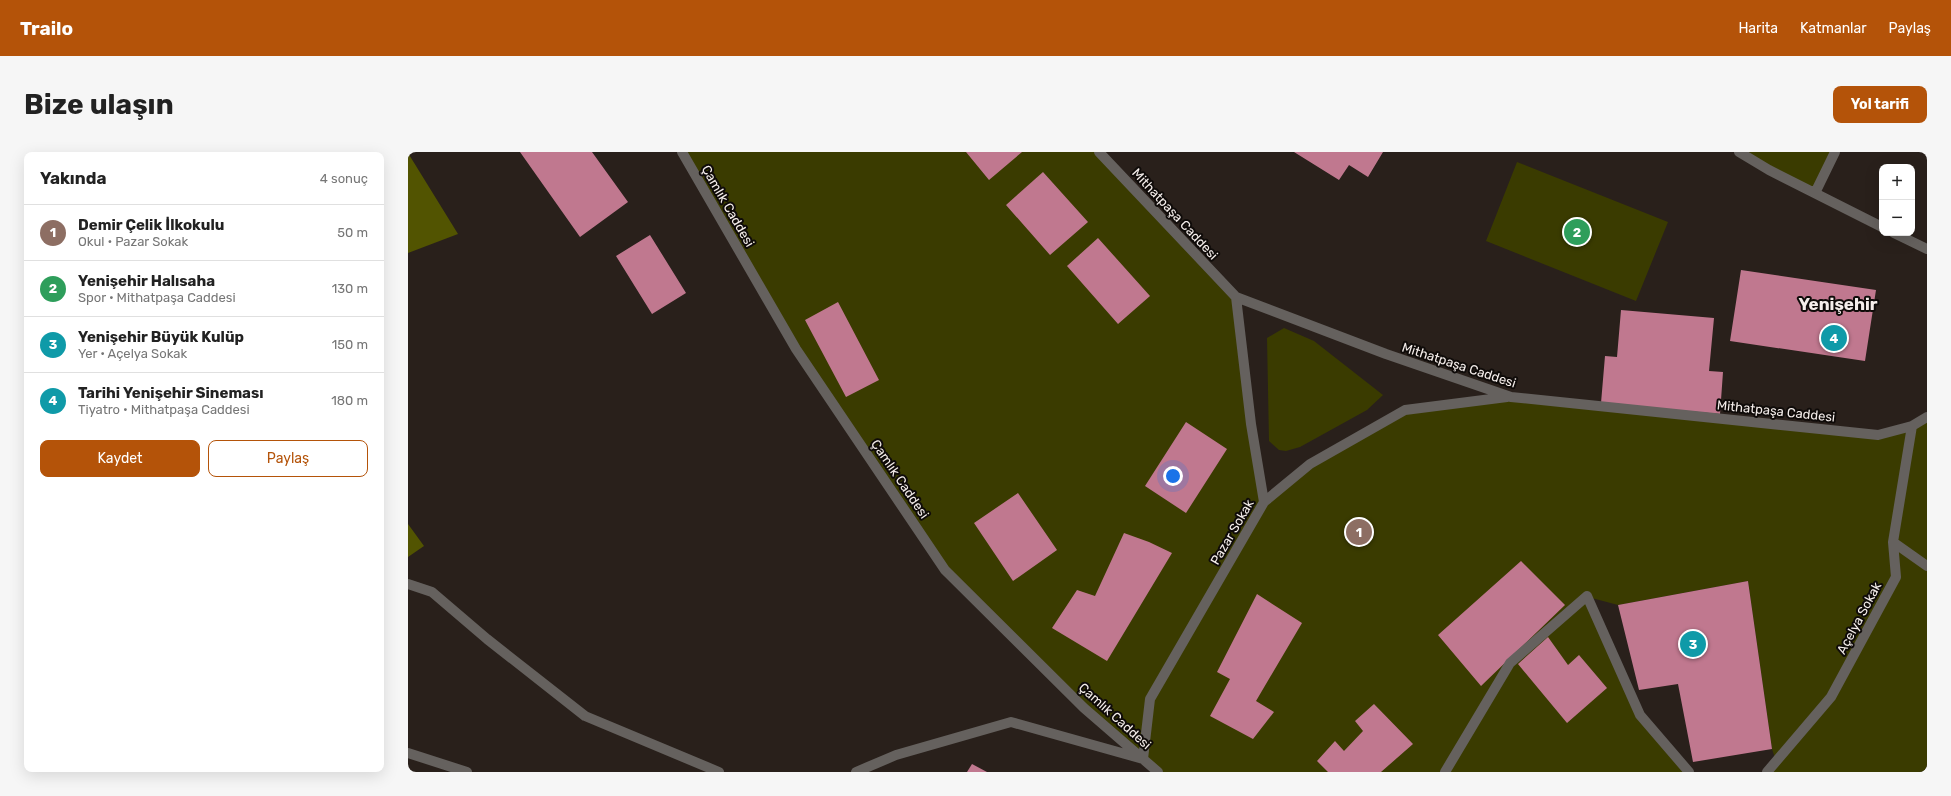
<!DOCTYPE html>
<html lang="tr">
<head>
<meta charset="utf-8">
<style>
  :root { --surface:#fff; --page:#f6f6f6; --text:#222; --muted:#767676; --line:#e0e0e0; --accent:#b45309 }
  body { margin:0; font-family:Rubik,sans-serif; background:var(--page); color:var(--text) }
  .controls { position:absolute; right:12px; top:12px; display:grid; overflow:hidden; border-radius:8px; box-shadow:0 4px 16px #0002 }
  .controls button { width:36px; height:36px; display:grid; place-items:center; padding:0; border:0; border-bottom:1px solid var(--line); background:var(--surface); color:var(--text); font:20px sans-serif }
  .you { position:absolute; left:765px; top:324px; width:14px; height:14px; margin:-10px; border:3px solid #fff; border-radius:50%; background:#1a73e8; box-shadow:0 0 0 6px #1a73e833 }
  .badge { display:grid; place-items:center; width:26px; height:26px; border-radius:50%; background:var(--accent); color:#fff; font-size:13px; font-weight:700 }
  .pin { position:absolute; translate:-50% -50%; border:2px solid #fff; box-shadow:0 1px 4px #0006 }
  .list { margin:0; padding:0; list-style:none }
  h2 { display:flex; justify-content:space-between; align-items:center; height:52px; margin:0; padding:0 16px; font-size:17px }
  h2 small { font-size:13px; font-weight:400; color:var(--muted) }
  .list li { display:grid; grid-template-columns:26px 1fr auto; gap:12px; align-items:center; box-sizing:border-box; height:56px; padding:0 16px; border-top:1px solid var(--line) }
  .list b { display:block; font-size:15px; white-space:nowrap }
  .list p { margin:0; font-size:13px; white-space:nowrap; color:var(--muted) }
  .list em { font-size:13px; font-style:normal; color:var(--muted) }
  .actions { display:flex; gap:8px; padding:12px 16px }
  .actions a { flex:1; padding:9px 0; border:1px solid var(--accent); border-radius:8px; text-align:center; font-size:14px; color:var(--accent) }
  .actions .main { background:var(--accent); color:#fff }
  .map { position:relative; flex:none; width:1519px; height:620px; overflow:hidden; border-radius:8px }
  header { display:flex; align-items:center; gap:24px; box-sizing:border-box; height:56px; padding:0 20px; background:var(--accent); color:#fff }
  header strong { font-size:19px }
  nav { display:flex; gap:22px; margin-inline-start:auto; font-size:14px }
  .intro { display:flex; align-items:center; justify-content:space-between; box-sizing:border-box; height:96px; padding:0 24px }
  h1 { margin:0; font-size:28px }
  .button { padding:10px 18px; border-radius:8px; background:var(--accent); color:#fff; font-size:14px; font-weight:700 }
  main { display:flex; gap:24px; padding:0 24px }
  aside { flex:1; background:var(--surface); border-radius:8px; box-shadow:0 4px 16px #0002 }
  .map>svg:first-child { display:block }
</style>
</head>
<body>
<header>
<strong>Trailo</strong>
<nav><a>Harita</a><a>Katmanlar</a><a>Paylaş</a></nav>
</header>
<div class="intro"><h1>Bize ulaşın</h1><a class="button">Yol tarifi</a></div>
<main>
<aside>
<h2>Yakında<small>4 sonuç</small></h2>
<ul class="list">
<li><span class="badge" style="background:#8d6e63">1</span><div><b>Demir Çelik İlkokulu</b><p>Okul · Pazar Sokak</p></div><em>50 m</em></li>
<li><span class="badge" style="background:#2e9e5b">2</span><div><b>Yenişehir Halısaha</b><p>Spor · Mithatpaşa Caddesi</p></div><em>130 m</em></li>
<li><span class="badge" style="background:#0f9aa8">3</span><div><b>Yenişehir Büyük Kulüp</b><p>Yer · Açelya Sokak</p></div><em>150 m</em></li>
<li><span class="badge" style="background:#0f9aa8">4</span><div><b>Tarihi Yenişehir Sineması</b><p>Tiyatro · Mithatpaşa Caddesi</p></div><em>180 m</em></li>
</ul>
<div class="actions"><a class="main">Kaydet</a><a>Paylaş</a></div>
</aside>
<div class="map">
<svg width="1519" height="620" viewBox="0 0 1519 620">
  <rect width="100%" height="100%" fill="#29201b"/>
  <path fill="#3a3b00" d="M274,0H695L828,145L856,349L902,312L997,258L1103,245L1470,283L1519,265V620H1359L1368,609L1364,597L1340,429L1210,453L1180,445L1232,563L1281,620H750L537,418L388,197Z
    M1331,0H1427L1407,41Z
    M1109,10L1260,70L1228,149L1078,89Z
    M876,176L906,189L975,243L959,258L892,295L878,299L871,298L861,289L859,186Z"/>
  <path fill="#525401" d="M0,1L50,82L0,101Z
    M0,372L16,394L0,405Z"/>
  <path fill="#c0788f" d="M112,0H184L220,50L172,85Z
    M558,0H614L581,28Z
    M886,0H975L960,25L941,13L931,28Z
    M635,20L680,70L642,103L598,53Z
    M242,83L278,141L244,162L208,104Z
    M690,86L742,144L710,172L659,114Z
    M1333,118L1468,138L1457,209L1322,189Z
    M430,150L471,228L438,245L397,168Z
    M1213,158L1306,166L1301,219L1315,220L1312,262L1193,251L1197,204L1209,205Z
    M778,270L819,297L778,361L737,334Z
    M610,341L649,398L605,429L566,371Z
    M716,381L741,390L764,401L699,509L644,476L669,438L687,444Z
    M1113,409L1157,453L1073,534L1030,483Z
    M1340,429L1364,597L1285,610L1270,532L1231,538L1210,453Z
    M849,442L894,471L848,549L866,560L845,587L802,564L822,527L809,520Z
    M1140,485L1160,513L1171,503L1199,536L1159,571L1110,512Z
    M966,552L1005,592L973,620H920L909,609L927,589L936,599L955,579L947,569Z
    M564,612L579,620H559Z"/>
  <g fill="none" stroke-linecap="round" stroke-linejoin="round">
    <path stroke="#65615e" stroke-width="10" d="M274,0L388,197L537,418L676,556L750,620
      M691,0L828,145L978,202L1103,245L1470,283L1504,274L1519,265
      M1331,0L1361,18L1474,75
      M1407,41L1427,0
      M1486,81L1519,97
      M828,145L843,272L856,350
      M1485,390L1519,414
      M0,432L24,440L79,487L177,564L311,620
      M0,601L59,620
      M448,620L488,603L603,570L735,607L742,547L856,350L902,312L997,258L1099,245
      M1037,620L1102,511L1179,444L1232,563L1281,620
      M1359,620L1423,545L1488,425L1485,390L1504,274"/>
  </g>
  <g text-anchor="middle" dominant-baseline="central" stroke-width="4" stroke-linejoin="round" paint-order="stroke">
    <g font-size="13" fill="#f5eeeb" stroke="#0f0b09">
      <text transform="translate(320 54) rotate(60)">Çamlık Caddesi</text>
      <text transform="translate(767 62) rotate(47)">Mithatpaşa Caddesi</text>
      <text transform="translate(1051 213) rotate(18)">Mithatpaşa Caddesi</text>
      <text transform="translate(1368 259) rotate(6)">Mithatpaşa Caddesi</text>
      <text transform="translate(492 327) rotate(56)">Çamlık Caddesi</text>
      <text transform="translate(824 380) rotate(-60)">Pazar Sokak</text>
      <text transform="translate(1451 466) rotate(-62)">Açelya Sokak</text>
      <text transform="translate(707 564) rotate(42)">Çamlık Caddesi</text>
    </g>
    <g font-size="17" font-weight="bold" fill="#f5eeeb" stroke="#0f0b09">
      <text x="1430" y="152">Yenişehir</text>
    </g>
  </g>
</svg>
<div class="controls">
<button>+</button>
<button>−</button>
</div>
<div class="you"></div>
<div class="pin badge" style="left:951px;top:380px;background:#8d6e63">1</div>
<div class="pin badge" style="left:1169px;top:80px;background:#2e9e5b">2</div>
<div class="pin badge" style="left:1285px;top:492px;background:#0f9aa8">3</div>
<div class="pin badge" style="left:1426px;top:186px;background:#0f9aa8">4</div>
</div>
</main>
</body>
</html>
